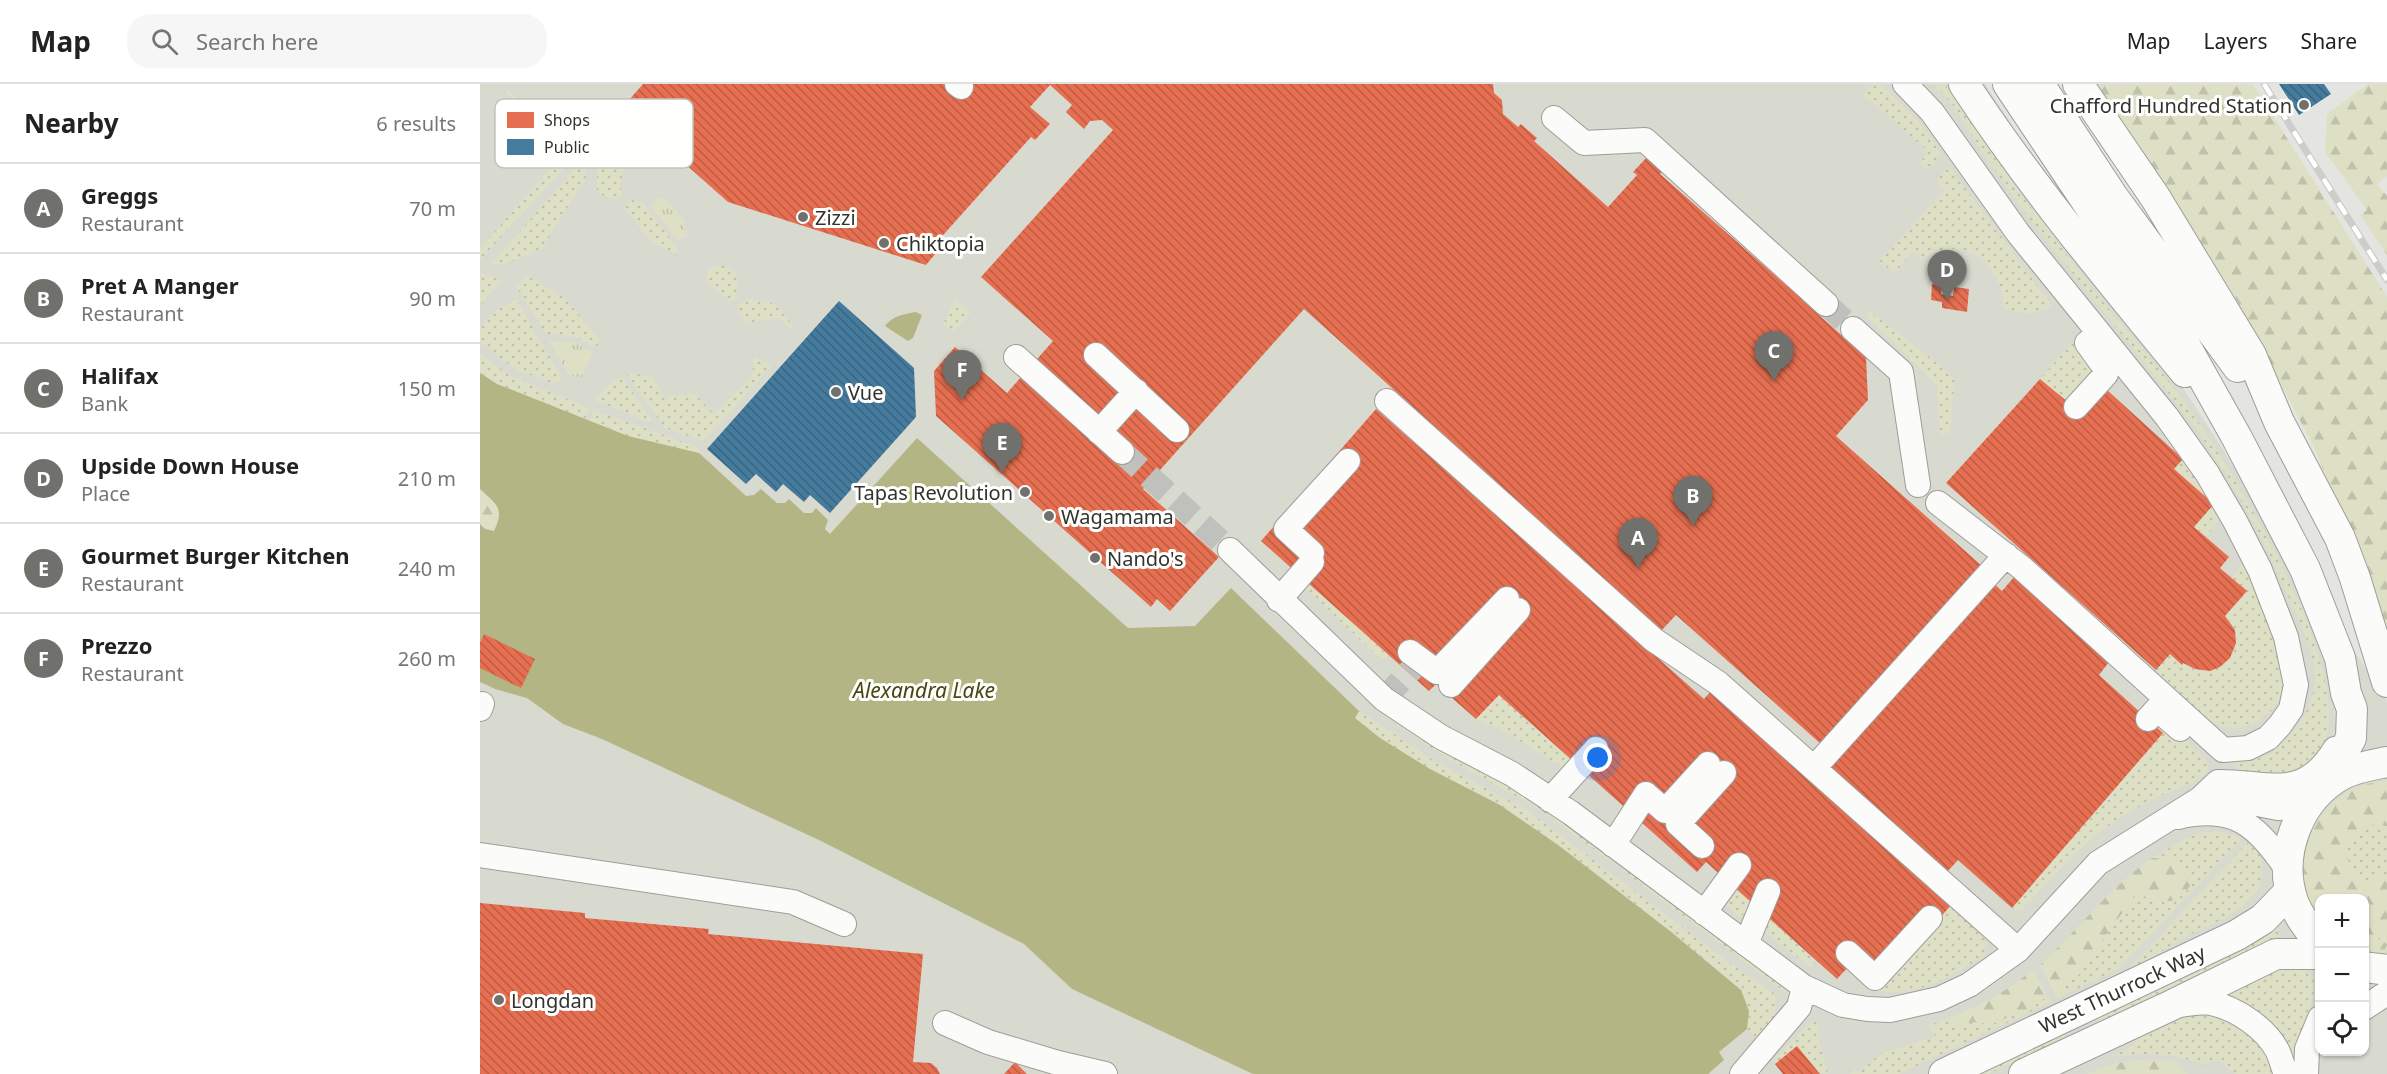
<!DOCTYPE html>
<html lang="en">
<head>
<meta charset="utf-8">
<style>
  :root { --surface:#fff; --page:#f6f6f6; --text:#222; --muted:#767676; --line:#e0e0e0; --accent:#70706d }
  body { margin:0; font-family:"Noto Sans",sans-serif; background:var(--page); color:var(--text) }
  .controls { position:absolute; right:18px; bottom:18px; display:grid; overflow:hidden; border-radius:12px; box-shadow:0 2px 4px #0004 }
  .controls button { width:54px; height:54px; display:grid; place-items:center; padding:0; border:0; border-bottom:2px solid var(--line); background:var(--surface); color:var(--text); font:30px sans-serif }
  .you { position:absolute; left:1118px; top:674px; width:21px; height:21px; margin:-15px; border:4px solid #fff; border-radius:50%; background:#1a73e8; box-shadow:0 0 0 9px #1a73e833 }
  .badge { display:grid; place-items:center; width:39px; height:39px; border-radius:50%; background:var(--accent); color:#fff; font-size:20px; font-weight:700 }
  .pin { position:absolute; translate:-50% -50px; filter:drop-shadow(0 2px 3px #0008) }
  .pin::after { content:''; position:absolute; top:32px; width:21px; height:18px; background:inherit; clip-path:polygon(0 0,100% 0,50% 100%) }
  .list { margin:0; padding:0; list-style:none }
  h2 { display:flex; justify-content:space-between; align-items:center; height:78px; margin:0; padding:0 24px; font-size:26px }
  h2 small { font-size:20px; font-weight:400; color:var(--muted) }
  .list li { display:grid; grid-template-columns:39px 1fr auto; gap:18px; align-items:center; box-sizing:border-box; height:90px; padding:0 24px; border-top:2px solid var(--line) }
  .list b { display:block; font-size:22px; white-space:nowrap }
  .list p { margin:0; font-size:20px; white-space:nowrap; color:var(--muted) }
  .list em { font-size:20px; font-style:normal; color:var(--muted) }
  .icon { flex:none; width:33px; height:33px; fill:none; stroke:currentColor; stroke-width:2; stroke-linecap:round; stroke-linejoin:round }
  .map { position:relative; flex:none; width:1907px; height:990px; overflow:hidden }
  header { display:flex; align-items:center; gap:36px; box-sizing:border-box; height:84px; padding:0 30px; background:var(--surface); border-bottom:2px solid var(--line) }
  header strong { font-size:28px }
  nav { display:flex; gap:33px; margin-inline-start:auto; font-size:21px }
  .search { width:420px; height:54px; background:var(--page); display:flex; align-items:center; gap:15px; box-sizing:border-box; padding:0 21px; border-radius:24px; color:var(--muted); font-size:22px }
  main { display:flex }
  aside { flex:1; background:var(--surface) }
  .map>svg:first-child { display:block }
</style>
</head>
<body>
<header>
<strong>Map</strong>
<div class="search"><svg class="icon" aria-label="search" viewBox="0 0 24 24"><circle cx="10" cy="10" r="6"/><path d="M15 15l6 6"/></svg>Search here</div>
<nav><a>Map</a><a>Layers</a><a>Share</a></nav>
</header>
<main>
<aside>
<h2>Nearby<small>6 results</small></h2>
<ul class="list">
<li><span class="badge">A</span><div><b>Greggs</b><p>Restaurant</p></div><em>70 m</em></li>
<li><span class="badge">B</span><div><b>Pret A Manger</b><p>Restaurant</p></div><em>90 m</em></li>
<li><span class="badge">C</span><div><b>Halifax</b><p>Bank</p></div><em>150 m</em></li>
<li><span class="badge">D</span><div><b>Upside Down House</b><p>Place</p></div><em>210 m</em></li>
<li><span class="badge">E</span><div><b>Gourmet Burger Kitchen</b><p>Restaurant</p></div><em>240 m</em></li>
<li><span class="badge">F</span><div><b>Prezzo</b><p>Restaurant</p></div><em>260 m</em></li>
</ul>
</aside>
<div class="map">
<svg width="1907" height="990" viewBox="0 0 1907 990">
  <defs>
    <pattern id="grass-dots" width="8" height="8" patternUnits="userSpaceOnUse" patternTransform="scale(1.5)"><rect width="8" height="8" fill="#dee0c6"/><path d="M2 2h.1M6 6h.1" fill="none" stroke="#bfc1aa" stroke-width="1.8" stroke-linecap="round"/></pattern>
    <pattern id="forest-firs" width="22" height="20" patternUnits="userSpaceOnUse" patternTransform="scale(1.5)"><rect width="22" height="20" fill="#dee0c6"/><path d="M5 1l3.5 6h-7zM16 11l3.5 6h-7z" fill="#bfc1aa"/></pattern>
    <pattern id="park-tufts" width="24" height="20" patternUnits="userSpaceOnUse" patternTransform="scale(1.5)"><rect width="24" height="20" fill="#dee0c6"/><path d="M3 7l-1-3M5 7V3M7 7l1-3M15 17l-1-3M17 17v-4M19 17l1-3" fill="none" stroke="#bfc1aa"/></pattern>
    <pattern id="shops-back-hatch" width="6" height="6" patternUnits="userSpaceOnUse" patternTransform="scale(1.5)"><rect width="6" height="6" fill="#e76f51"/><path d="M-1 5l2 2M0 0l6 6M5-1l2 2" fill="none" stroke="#bc5c44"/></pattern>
    <pattern id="public-back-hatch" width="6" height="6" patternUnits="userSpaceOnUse" patternTransform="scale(1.5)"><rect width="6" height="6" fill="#457b9d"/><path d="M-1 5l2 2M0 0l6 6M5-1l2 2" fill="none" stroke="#3a6580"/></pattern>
  </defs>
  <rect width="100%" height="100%" fill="#e4e4e0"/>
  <path fill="#d9dacf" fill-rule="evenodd" d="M0,0H1505L1907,617V990H0ZM1840,814H1884V968H1840Z"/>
  <path fill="url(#grass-dots)" d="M1393,0H1399C1410,9 1464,59 1459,73C1458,77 1453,81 1449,84L1444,83L1440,79L1448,67L1390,16L1382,12Z
    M1453,0H1465C1508,66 1554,129 1602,191C1637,238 1679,280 1712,329C1754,389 1878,593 1843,661C1830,685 1808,694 1783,687L1779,694L1759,690L1756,678C1767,672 1772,677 1782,674C1793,671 1812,650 1819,640C1828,627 1835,610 1835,593C1835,568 1821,542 1811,519C1784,453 1751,393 1709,335L1552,138L1503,69L1473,21Z
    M28,6L50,23L104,49L106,57L96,70L26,8Z
    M117,62L147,69L140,101L142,110L136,116L117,109Z
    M85,69L92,75L0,176V164Z
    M103,76L106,95L73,145L64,164L24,180H11Z
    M1467,84L1472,86L1572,222L1551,230L1524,225C1523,193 1500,158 1463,166C1456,167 1448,172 1441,175L1432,167L1415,189L1399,178L1465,106L1456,97Z
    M153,116L164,120L198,165L196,171L172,158L143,123Z
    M238,182H247L257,191V213L251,218L228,199L226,187Z
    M2,189L23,196L0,222V196Z
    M47,192L86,215L120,257L116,263L94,252L66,250L36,202Z
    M36,215L82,294L75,300L35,285L0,258V243L16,227Z
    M270,215L295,220L313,242L309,245L300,234L265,239L256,222Z
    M474,216L491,228L475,247L463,241Z
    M1389,227C1401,236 1472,288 1474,295C1477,305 1471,313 1471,322C1471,333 1473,340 1468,349L1460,351L1457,305L1451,295L1386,232Z
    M1594,257L1616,285L1589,319L1560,295Z
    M0,270L31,292L109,324L105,335L17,300L0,289Z
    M274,272L291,282L224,357L185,344L146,289L173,292L184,313L215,310L234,330L272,293Z
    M141,292L175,340L114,316L133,297Z
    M114,326L220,364L219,369L148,352L110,337Z
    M1703,375L1734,420L1733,425L1739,437L1726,453L1714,443L1734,420L1694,385Z
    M1761,481L1765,482C1784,512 1794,546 1800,581C1802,588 1805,596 1803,603C1800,619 1790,631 1776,638C1762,645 1747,646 1732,639C1711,629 1692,603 1676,586L1690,570L1702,580L1703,579C1737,604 1775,561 1745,532L1767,507L1752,494Z
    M828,498L909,572L901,576L825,503Z
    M1019,611L1093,677L1082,683L1024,647L996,635Z
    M879,627L953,676L1047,726L1258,885L1295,910V934L1277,954L1267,945L1269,927L1261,906L1190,847L1078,761L1020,721L948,684L900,654L875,634Z
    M919,636L1039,704L1136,774L1133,779L1058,724L970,676L916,640Z
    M1673,639L1706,652C1708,657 1710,663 1714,666C1724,673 1731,676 1726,690L1714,698L1675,714L1639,734L1617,750L1595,769L1544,823L1539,827L1532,824L1683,649Z
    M1907,697V871L1885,868L1884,814H1840L1866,707L1892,698Z
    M1736,747L1754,751L1761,755L1638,885L1577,914L1584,907L1588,895L1596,894C1609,879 1619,860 1631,844C1639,832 1649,823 1655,809L1679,817L1689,775L1672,774L1715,750Z
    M1771,755C1779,766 1783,775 1782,789C1778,829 1726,840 1698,857C1680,868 1666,880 1646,888Z
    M1146,782L1313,908L1309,911L1142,786Z
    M1251,800L1273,820L1260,834L1242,817Z
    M1472,820L1505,852L1506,870C1471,893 1439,913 1396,907Z
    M1287,832L1336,877L1330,883L1288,850L1283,845Z
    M1796,842L1800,852L1619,938L1615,931Z
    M1802,882L1823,883C1828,887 1832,891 1834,898C1837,913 1817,958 1812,974L1741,911Z
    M1567,912L1571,918L1419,990H1371L1373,984L1379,988L1400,970L1456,952L1448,942L1466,935L1475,940L1493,938L1512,940L1553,923Z
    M1708,927L1744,930L1783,962L1797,990H1756L1739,977H1729L1727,981L1696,972L1668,970L1632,972L1653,962L1659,952Z
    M1334,936L1338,938L1339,958L1348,990L1296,980L1294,976Z
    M1581,947L1586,954L1508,990H1487Z"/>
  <path fill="url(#forest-firs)" d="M1608,0H1773L1907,213V541L1833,361L1754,211L1687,119Z
    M1888,0H1907V92L1897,100L1907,112V171L1880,131L1887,126L1845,68L1847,30Z
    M0,405C17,421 25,424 14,447L5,445L0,440Z
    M1907,697V742L1895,740L1875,753L1866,766L1871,786L1886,796L1907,792V852L1896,853L1907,860L1903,871L1885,868L1884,814H1840L1839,838C1835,829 1830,821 1826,813C1805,757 1851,700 1907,697Z
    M1672,774C1696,775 1704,777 1710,802C1695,826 1677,816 1655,809C1649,823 1639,832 1631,844C1619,860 1609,879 1596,894L1588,895L1584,907L1577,914L1560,881C1598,846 1629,804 1672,774Z
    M1553,885L1567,912L1553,923L1512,940L1493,938L1475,940L1466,935C1498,923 1527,908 1553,885Z
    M1659,976L1696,977L1703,987L1708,990H1607L1633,980Z"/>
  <path fill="url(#park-tufts)" d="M178,114L185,115L203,135L207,152L197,156L171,122Z
    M69,257L92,258L113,268L101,294L89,291Z"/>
  <path fill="#b4b584" d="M436,228L442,231L433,254L428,257L405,242C412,232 424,230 436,228Z
    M0,289L17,300L148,352L219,369L266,412L274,411L281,405L297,419H305L309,415L324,429H332L336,424L348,436L345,445L350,450L437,354L648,544L715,542L751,504L879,627L875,634L900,654L950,685L1020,721L1078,761L1190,847L1261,906L1269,927L1267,945L1239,968L1244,976L1228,990H773L592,905L544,860L341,757L122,655L83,640L47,614L15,605L0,598V440L5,445L14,447C25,424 17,421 0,405Z"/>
  <path fill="url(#shops-back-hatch)" d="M163,0H1013L1014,9L1022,16L1023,30L1038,43L1041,40L1057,54L1054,57L1128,123L1157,91L1153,88L1167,73L1183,87L1180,90L1307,202L1309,199L1324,213L1322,216L1386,273L1388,316L1356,352L1502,482L1342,661L1196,531L1182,546L1180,545L824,225L663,405L739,473L690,527L677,515L671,523L456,332L454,287L475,263L527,309L573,257L501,193L633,46L622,36L610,37L604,45L586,28L592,21L570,1L550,23L570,40L555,56L551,53L456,159L461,163L446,181L248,118L142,24Z
    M1452,200L1462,201L1461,210L1473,212L1474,203L1489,205L1487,228L1462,224V218L1451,216Z
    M1560,295L1589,319L1627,306L1703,375L1694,385L1734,420L1714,443L1749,473L1740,484L1767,507L1745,532L1755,546L1756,559L1750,574L1740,583L1730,587L1715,585L1703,579L1702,581L1690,570L1676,586L1466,399Z
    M896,325L1224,615L1232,606L1472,820L1396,907L1369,882L1357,895L1226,778L1217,788L1019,611L996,635L956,600L949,607L781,457Z
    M1534,493L1629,578L1619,591L1683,649L1532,824L1478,776L1467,788L1348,682L1512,498L1522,507Z
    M4,550L55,575L41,604L0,584V559Z
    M0,819L105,829V834L229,845L228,850L443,870L433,978L451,979L457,984L460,990H0Z
    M1317,962L1340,990H1303L1295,980Z
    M535,978L547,990H524Z"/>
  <path fill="url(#public-back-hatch)" d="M1799,0H1844L1851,10L1819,31Z
    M359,217L434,284L436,333L350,429L330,411L324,418L303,400L296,408L276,390L266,400L227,365Z"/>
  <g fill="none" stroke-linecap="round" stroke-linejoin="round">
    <path stroke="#c0c0bd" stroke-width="24" stroke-dasharray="24 12" stroke-linecap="butt" d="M1346,220L1373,245
      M642,368L750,466
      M904,615L940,576"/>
    <defs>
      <path id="minor" d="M477,0L481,3
        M1425,0L1452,28L1538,149L1687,333L1727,389L1755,437L1780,486L1806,553L1816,601L1811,625L1800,641L1788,654L1768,664L1743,666L1542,484L1458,419
        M1074,34L1104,59L1165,56L1346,220
        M1373,245L1421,288L1438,401
        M616,271L697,346
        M536,273L642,368
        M907,317L1174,556L1238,599L1538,866
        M1596,323L1626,290L1625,284L1607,259
        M619,348L656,307
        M750,466L904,615L961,653L1032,690L1091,729L1324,903L1363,921L1387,925L1410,926L1459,915L1489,901L1538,866L1618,779L1720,715L1738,698C1788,697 1822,719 1855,665
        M832,469L806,445L868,377
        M799,516L832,478
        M930,568L957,588L1027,515
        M971,601L1038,526
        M0,625L2,620
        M1668,635L1677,625L1700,645
        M1334,684L1526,471
        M1168,712L1185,727L1228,680
        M1725,714L1736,712L1798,724L1827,721
        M1070,716L1116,665
        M1698,733C1755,720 1776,741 1807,785
        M1133,761L1166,710
        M1222,762L1198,740L1244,689
        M0,771L313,818L364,840
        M1224,829L1259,781
        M1266,860L1288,807
        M1368,869L1395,894L1450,834
        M1699,921C1709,920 1722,917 1731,919C1756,924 1787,945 1798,968C1801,975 1803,983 1806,990
        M1884,924L1907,909
        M465,939L508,958L578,979L625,990
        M1262,990L1319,923L1324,903
        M1826,990L1827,965L1840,934"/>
      <path id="major" d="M1484,0C1551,102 1628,194 1705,288
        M1528,0L1615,130L1692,238L1757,354L1825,485L1860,574L1866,609L1872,625L1871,654L1846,700
        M1559,0L1633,113L1758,283
        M1598,0L1675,113L1771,271L1799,338L1860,454L1875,494L1907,598
        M1840,858C1830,847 1820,834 1814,820C1796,772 1818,714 1863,690C1877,683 1892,681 1907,678
        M1884,883L1907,886
        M1464,990L1757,851L1783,835L1810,807
        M1544,990L1690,922L1796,870H1840"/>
    </defs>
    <use href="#minor" stroke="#9d9d9a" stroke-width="26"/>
    <use href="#major" stroke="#9d9d9a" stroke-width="32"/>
    <use href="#minor" stroke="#fbfbfa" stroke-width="24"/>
    <use href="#major" stroke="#fbfbfa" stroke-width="30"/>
    <defs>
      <path id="rail" d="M1784,0L1907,196"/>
    </defs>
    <use href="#rail" stroke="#cdcdcc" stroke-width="7"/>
    <use href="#rail" stroke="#fffffe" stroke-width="4.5" stroke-dasharray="14" stroke-linecap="butt"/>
  </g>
  <g fill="#70706d" stroke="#fffffe" stroke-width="2">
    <circle cx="1824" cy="21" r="6"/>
    <circle cx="323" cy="133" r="6"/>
    <circle cx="404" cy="159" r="6"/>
    <circle cx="356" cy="308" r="6"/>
    <circle cx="545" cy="408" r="6"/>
    <circle cx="569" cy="432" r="6"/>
    <circle cx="615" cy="474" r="6"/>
    <circle cx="19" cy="916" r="6"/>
  </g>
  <g text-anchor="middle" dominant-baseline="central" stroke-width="6" stroke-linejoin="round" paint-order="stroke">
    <g font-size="20" fill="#32322f" stroke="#fffffe" text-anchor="start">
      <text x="1812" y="21" text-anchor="end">Chafford Hundred Station</text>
      <text x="335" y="133">Zizzi</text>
      <text x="416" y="159">Chiktopia</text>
      <text x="368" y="308">Vue</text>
      <text x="533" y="408" text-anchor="end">Tapas Revolution</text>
      <text x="581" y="432">Wagamama</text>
      <text x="627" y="474">Nando's</text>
      <text x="31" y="916">Longdan</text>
    </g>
    <g font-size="20" fill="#32322f" stroke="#fffffe">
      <text transform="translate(1642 905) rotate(-25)">West Thurrock Way</text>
    </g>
    <g font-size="21" font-style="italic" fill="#474813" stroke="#fffffe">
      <text x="444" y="606">Alexandra Lake</text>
    </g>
  </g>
  <rect x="15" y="15" width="198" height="69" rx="9" fill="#fffffe" stroke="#c2c2c0" stroke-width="1.5"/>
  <rect x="27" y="28" width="27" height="16" fill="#e76f51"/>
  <rect x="27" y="55" width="27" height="16" fill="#457b9d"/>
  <g font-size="16" fill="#32322f">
    <text x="64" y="42">Shops</text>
    <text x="64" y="69">Public</text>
  </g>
</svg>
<div class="controls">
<button>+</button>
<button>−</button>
<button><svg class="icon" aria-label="locate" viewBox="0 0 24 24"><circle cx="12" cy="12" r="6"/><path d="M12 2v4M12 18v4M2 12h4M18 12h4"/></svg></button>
</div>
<div class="you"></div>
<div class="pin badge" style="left:1158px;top:484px">A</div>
<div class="pin badge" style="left:1213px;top:442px">B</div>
<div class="pin badge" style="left:1294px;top:297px">C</div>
<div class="pin badge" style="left:1467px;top:216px">D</div>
<div class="pin badge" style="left:522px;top:389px">E</div>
<div class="pin badge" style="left:482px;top:316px">F</div>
</div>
</main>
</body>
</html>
